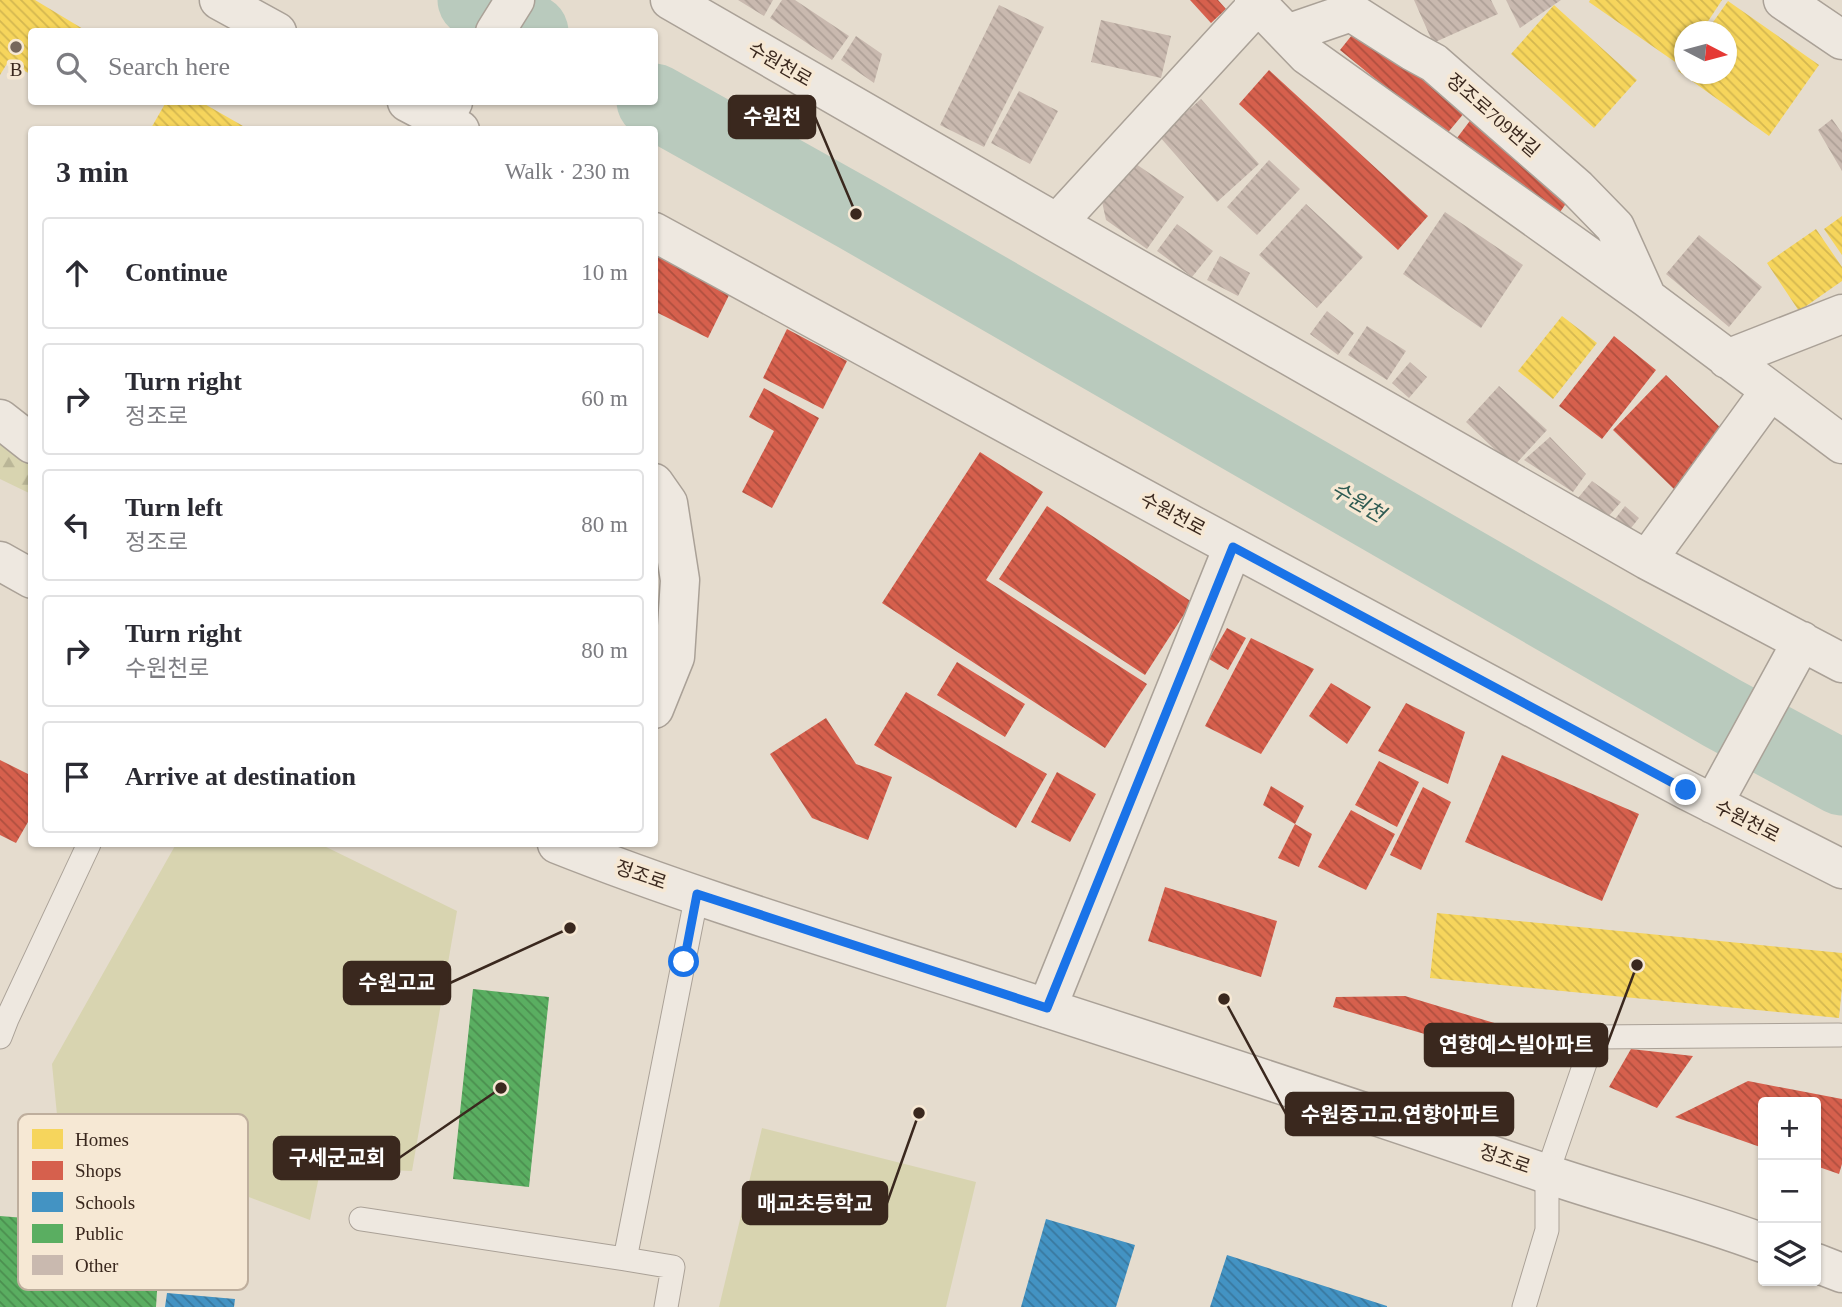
<!DOCTYPE html>
<html lang="en">
<head>
<meta charset="utf-8">
<style>
  :root { --surface:#fff; --page:#f7f7f7; --text:#2b2b33; --muted:#7c7c81; --line:#e1e1e2 }
  body { margin:0; font-family:"Times New Roman","Noto Sans KR",serif; background:var(--page); color:var(--text) }
  .controls { position:absolute; right:21px; bottom:21px; display:grid; overflow:hidden; border-radius:7px; box-shadow:0 2px 5px #0004 }
  .controls button { width:63px; height:63px; display:grid; place-items:center; padding:0; border:0; border-bottom:2px solid var(--line); background:var(--surface); color:var(--text); font:35px sans-serif }
  .compass { position:absolute; left:1674px; top:21px; width:63px; height:63px; border-radius:50%; background:var(--surface); box-shadow:0 2px 5px #0004; rotate:96deg }
  .stop { position:absolute; width:21px; height:21px; margin:-16px; border:5px solid #1a73e8; border-radius:50%; background:#fff }
  .stop.end { background:#1a73e8; border-color:#fff; box-shadow:0 2px 7px #0008 }
  .list { margin:0; padding:0; list-style:none }
  h2 { display:flex; justify-content:space-between; align-items:center; height:91px; margin:0; padding:0 28px; font-size:30px }
  h2 small { font-size:23px; font-weight:400; color:var(--muted) }
  .list li { display:grid; grid-template-columns:46px 1fr auto; gap:21px; align-items:center; box-sizing:border-box; height:112px; margin:0 14px 14px; padding:0 14px; border:2px solid var(--line); border-radius:7px }
  .list b { display:block; font-size:26px; white-space:nowrap }
  .list p { margin:0; font-size:23px; white-space:nowrap; color:var(--muted) }
  .list em { font-size:23px; font-style:normal; color:var(--muted) }
  .icon { flex:none; width:38px; height:38px; fill:none; stroke:currentColor; stroke-width:2; stroke-linecap:round; stroke-linejoin:round }
  .map { position:relative; flex:none; width:1842px; height:1307px; overflow:hidden }
  .search { position:absolute; background:var(--surface); box-shadow:0 2px 5px #0004; left:28px; top:28px; width:630px; height:77px; display:flex; align-items:center; gap:18px; box-sizing:border-box; padding:0 24px; border-radius:7px; color:var(--muted); font-size:26px }
  .panel { position:absolute; background:var(--surface); box-shadow:0 2px 5px #0004; left:28px; top:126px; width:630px; height:721px; border-radius:7px }
  .map>svg:first-child { display:block }
</style>
</head>
<body>
<div class="map">
<svg width="1842" height="1307" viewBox="0 0 1842 1307">
  <defs>
    <pattern id="forest-firs" width="22" height="20" patternUnits="userSpaceOnUse" patternTransform="scale(1.75)"><rect width="22" height="20" fill="#d8d4b0"/><path d="M5 1l3.5 6h-7zM16 11l3.5 6h-7z" fill="#bab697"/></pattern>
    <pattern id="homes-back-hatch" width="6" height="6" patternUnits="userSpaceOnUse" patternTransform="scale(1.75)"><rect width="6" height="6" fill="#f6d55c"/><path d="M-1 5l2 2M0 0l6 6M5-1l2 2" fill="none" stroke="#d4b750"/></pattern>
    <pattern id="shops-back-hatch" width="6" height="6" patternUnits="userSpaceOnUse" patternTransform="scale(1.75)"><rect width="6" height="6" fill="#d6604d"/><path d="M-1 5l2 2M0 0l6 6M5-1l2 2" fill="none" stroke="#af4f3f"/></pattern>
    <pattern id="schools-back-hatch" width="6" height="6" patternUnits="userSpaceOnUse" patternTransform="scale(1.75)"><rect width="6" height="6" fill="#4393c3"/><path d="M-1 5l2 2M0 0l6 6M5-1l2 2" fill="none" stroke="#39789e"/></pattern>
    <pattern id="public-back-hatch" width="6" height="6" patternUnits="userSpaceOnUse" patternTransform="scale(1.75)"><rect width="6" height="6" fill="#5aae61"/><path d="M-1 5l2 2M0 0l6 6M5-1l2 2" fill="none" stroke="#4b8e4f"/></pattern>
    <pattern id="building-back-hatch" width="6" height="6" patternUnits="userSpaceOnUse" patternTransform="scale(1.75)"><rect width="6" height="6" fill="#c9b9af"/><path d="M-1 5l2 2M0 0l6 6M5-1l2 2" fill="none" stroke="#ad9f96"/></pattern>
  </defs>
  <rect width="100%" height="100%" fill="#e5dcce"/>
  <path fill="#d8d4b0" d="M176,844H320L457,911L412,1171L321,1167L310,1220L58,1125L52,1064Z
    M762,1128L976,1182L946,1307H719Z"/>
  <path fill="url(#forest-firs)" d="M0,435L31,460V494L0,479Z"/>
  <path fill="url(#homes-back-hatch)" d="M0,0H35L88,32H32V75L8,62L0,75Z
    M1590,0H1722L1701,32H1685V55L1678,64L1589,2Z
    M1728,1L1819,65L1769,136L1678,71L1685,61V74H1727V32H1706Z
    M1554,5L1637,80L1594,128L1511,54Z
    M166,102H201L250,130H150Z
    M1842,216V255L1824,229Z
    M1816,229L1842,267V281L1799,311L1767,263Z
    M1562,316L1597,343L1553,399L1518,371Z
    M1437,913L1842,953V987L1839,1018L1430,978Z"/>
  <path fill="url(#shops-back-hatch)" d="M1190,0H1218L1226,9L1211,23Z
    M1360,25L1465,112L1445,136L1340,50Z
    M1269,70L1428,216L1398,250L1239,104Z
    M1478,110L1567,202L1558,215L1457,138Z
    M654,246L734,285L708,338L654,311Z
    M787,329L847,361L823,409L763,378Z
    M1614,336L1656,370L1602,439L1559,406Z
    M1666,375L1727,434L1674,489L1613,430Z
    M764,388L819,418L772,508L742,492L774,431L749,417Z
    M980,452L1043,492L986,580L1147,684L1105,748L882,603Z
    M1047,506L1192,602L1145,675L999,579Z
    M1227,628L1246,638L1228,670L1209,659Z
    M1251,638L1314,669L1261,754L1205,726Z
    M957,662L1025,704L1005,737L937,695Z
    M1331,683L1371,707L1347,744L1309,716Z
    M906,692L1047,774L1016,828L874,745Z
    M1406,703L1465,732L1448,784L1378,751Z
    M826,718L856,764L892,777L868,840L812,818L770,754Z
    M1502,755L1639,814L1602,901L1465,842Z
    M0,760L32,776V815L16,843L0,835Z
    M1379,761L1419,782L1397,827L1355,805Z
    M1057,772L1096,794L1070,842L1031,822Z
    M1271,786L1304,806L1295,824L1263,805Z
    M1423,787L1451,802L1421,870L1390,855Z
    M1351,810L1395,834L1366,890L1318,867Z
    M1295,824L1312,834L1299,867L1278,858Z
    M1165,887L1277,921L1261,977L1148,941Z
    M1405,996L1534,1035L1523,1063L1333,1007L1336,997Z
    M1631,1049L1693,1056L1657,1108L1609,1087Z
    M1748,1081L1842,1099V1164L1839,1174L1816,1166V1102H1763V1148L1675,1117Z"/>
  <path fill="url(#schools-back-hatch)" d="M1046,1219L1135,1245L1116,1307H1021Z
    M1227,1255L1387,1306V1307H1210Z
    M167,1293L235,1299L234,1307H165Z"/>
  <path fill="url(#public-back-hatch)" d="M473,989L549,997L529,1187L453,1179Z
    M0,1216L161,1229L156,1307H0Z"/>
  <g fill="none" stroke-linecap="round" stroke-linejoin="round">
    <path stroke="#b9cabd" stroke-width="75" d="M475,0L531,32
      M654,101L856,214L1722,713L1842,778"/>
  </g>
  <path fill="url(#building-back-hatch)" d="M738,0H773L764,16Z
    M782,0H795L849,36L832,60L770,18Z
    M1414,0H1491L1498,14L1433,43Z
    M1506,0H1561L1520,28Z
    M999,5L1044,27L984,147L940,125Z
    M1101,20L1171,36L1161,78L1091,62Z
    M856,36L882,54L874,83L841,60Z
    M1019,91L1058,111L1030,164L991,143Z
    M1201,99L1259,164L1217,202L1159,136Z
    M1832,119L1842,133V171L1818,130Z
    M1269,160L1300,189L1257,235L1227,207Z
    M1136,164L1184,197L1147,249L1106,220L1101,197Z
    M1306,204L1363,257L1317,308L1259,255Z
    M1445,212L1523,265L1481,328L1403,274Z
    M1177,224L1213,251L1192,277L1157,251Z
    M1699,235L1762,287L1729,327L1666,274Z
    M1220,256L1250,273L1238,296L1207,280Z
    M1327,311L1354,333L1338,355L1310,334Z
    M1367,326L1406,351L1387,380L1348,355Z
    M1410,362L1427,377L1409,398L1392,383Z
    M1499,386L1547,430L1513,467L1466,422Z
    M1550,437L1586,474L1573,492L1524,460Z
    M1592,481L1621,502L1606,519L1578,498Z
    M1625,506L1639,518L1627,533L1612,523Z"/>
  <g fill="none" stroke-linecap="round" stroke-linejoin="round">
    <defs>
      <path id="service" d="M0,1037L7,1019L89,844
        M361,1219L625,1259L697,894
        M625,1259L673,1267L666,1307
        M1524,1307L1547,1230V1174L1594,1037L1839,1035"/>
      <path id="minor" d="M219,0L277,32
        M670,0L1057,223L1647,560L1842,663
        M1254,0L1307,55L1647,298L1842,444
        M1783,0L1842,40
        M1287,34L1351,12L1412,51L1434,63L1577,188L1615,227L1647,298
        M407,102L460,130
        M1057,223L1258,4
        M654,232L1196,527L1686,790L1842,869
        M1727,359L1842,314
        M0,419L32,444
        M654,483L668,503L680,580L675,657L654,709
        M1647,560L1770,391
        M1713,804L1802,641
        M1047,1008L1233,547"/>
      <path id="tertiary" d="M495,32L515,0
        M437,130L453,102
        M0,561L32,579
        M557,844C693,898 835,940 975,985C1165,1046 1355,1108 1544,1173C1617,1198 1691,1216 1763,1243
        M1816,1263L1842,1273"/>
    </defs>
    <use href="#service" stroke="#aaa197" stroke-width="25"/>
    <use href="#minor" stroke="#aaa197" stroke-width="41"/>
    <use href="#tertiary" stroke="#aaa197" stroke-width="41"/>
    <use href="#service" stroke="#eee8e0" stroke-width="23"/>
    <use href="#minor" stroke="#eee8e0" stroke-width="38"/>
    <use href="#tertiary" stroke="#eee8e0" stroke-width="38"/>
  </g>
  <g fill="none" stroke-linecap="round" stroke-linejoin="round">
    <path stroke="#1a73e8" stroke-width="9" d="M684,962L697,894L1047,1008L1233,547L1686,790"/>
  </g>
  <circle fill="#76675c" stroke="#f6e8d4" stroke-width="2.5" cx="16" cy="47" r="7"/>
  <g text-anchor="middle" dominant-baseline="central" stroke-width="7" stroke-linejoin="round" paint-order="stroke">
    <g font-size="19" fill="#3a281e" stroke="#f6e8d4">
      <text transform="translate(780 64) rotate(30)">수원천로</text>
      <text transform="translate(1493 115) rotate(41)">정조로709번길</text>
      <text transform="translate(1173 514) rotate(28)">수원천로</text>
      <text transform="translate(1747 821) rotate(27)">수원천로</text>
      <text transform="translate(641 875) rotate(19)">정조로</text>
      <text transform="translate(1505 1159) rotate(19)">정조로</text>
    </g>
    <g font-size="19" fill="#3a281e" stroke="#f6e8d4">
      <text x="16" y="69">B</text>
    </g>
    <g font-size="21" font-style="italic" fill="#2d5a52" stroke="#f6e8d4">
      <text transform="translate(1358 502) rotate(30)">수원천</text>
    </g>
  </g>
  <rect x="18" y="1114" width="230" height="176" rx="10" fill="#f6e8d4" stroke="#beae9d" stroke-width="2"/>
  <rect x="32" y="1129" width="31" height="20" fill="#f6d55c"/>
  <rect x="32" y="1161" width="31" height="19" fill="#d6604d"/>
  <rect x="32" y="1192" width="31" height="20" fill="#4393c3"/>
  <rect x="32" y="1224" width="31" height="19" fill="#5aae61"/>
  <rect x="32" y="1255" width="31" height="20" fill="#c9b9af"/>
  <g font-size="19" fill="#3a281e">
    <text x="75" y="1146">Homes</text>
    <text x="75" y="1177">Shops</text>
    <text x="75" y="1209">Schools</text>
    <text x="75" y="1240">Public</text>
    <text x="75" y="1272">Other</text>
  </g>
  <path fill="none" stroke="#3a281e" stroke-width="2.5" d="M856 214L815 117M570 928L450 983M1637 965L1607 1045M1224 999L1286 1114M501 1088L399 1158M919 1113L887 1203"/>
  <g fill="#3a281e" stroke="#f6e8d4" stroke-width="2.5">
    <circle cx="856" cy="214" r="7"/>
    <circle cx="570" cy="928" r="7"/>
    <circle cx="1637" cy="965" r="7"/>
    <circle cx="1224" cy="999" r="7"/>
    <circle cx="501" cy="1088" r="7"/>
    <circle cx="919" cy="1113" r="7"/>
  </g>
  <g fill="#3a281e" stroke="#3a281e" stroke-width="2.5">
    <rect x="729" y="96" width="86" height="42" rx="7"/>
    <rect x="344" y="962" width="106" height="42" rx="7"/>
    <rect x="1425" y="1024" width="182" height="42" rx="7"/>
    <rect x="1286" y="1093" width="227" height="42" rx="7"/>
    <rect x="274" y="1137" width="125" height="42" rx="7"/>
    <rect x="743" y="1182" width="144" height="42" rx="7"/>
  </g>
  <g font-size="21" text-anchor="middle" font-weight="bold" fill="#fff">
    <text x="772" y="124">수원천</text>
    <text x="397" y="990">수원고교</text>
    <text x="1516" y="1052">연향예스빌아파트</text>
    <text x="1400" y="1122">수원중고교.연향아파트</text>
    <text x="337" y="1165">구세군교회</text>
    <text x="815" y="1211">매교초등학교</text>
  </g>
</svg>
<div class="controls">
<button>+</button>
<button>−</button>
<button><svg class="icon" aria-label="layers" viewBox="0 0 24 24"><path d="M12 4l9 5-9 5-9-5zM3 14l9 5 9-5"/></svg></button>
</div>
<svg class="compass" viewBox="-18 -18 36 36"><path d="M0-13l5 13h-10z" fill="#e53935"/><path d="M0 13l5-13h-10z" fill="#7c7c81"/></svg>
<div class="stop" style="left:684px;top:962px"></div>
<div class="stop end" style="left:1686px;top:790px"></div>
<div class="search"><svg class="icon" aria-label="search" viewBox="0 0 24 24"><circle cx="10" cy="10" r="6"/><path d="M15 15l6 6"/></svg>Search here</div>
<section class="panel">
<h2>3 min<small>Walk · 230 m</small></h2>
<ul class="list">
<li><svg class="icon" aria-label="ahead" viewBox="0 0 24 24"><path d="M12 20V5M6 11l6-6 6 6"/></svg><div><b>Continue</b></div><em>10 m</em></li>
<li><svg class="icon" aria-label="right" viewBox="0 0 24 24"><path d="M7 20v-9h11M14 6l5 5-5 5"/></svg><div><b>Turn right</b><p>정조로</p></div><em>60 m</em></li>
<li><svg class="icon" aria-label="left" viewBox="0 0 24 24"><path d="M17 20v-9H6M10 6l-5 5 5 5"/></svg><div><b>Turn left</b><p>정조로</p></div><em>80 m</em></li>
<li><svg class="icon" aria-label="right" viewBox="0 0 24 24"><path d="M7 20v-9h11M14 6l5 5-5 5"/></svg><div><b>Turn right</b><p>수원천로</p></div><em>80 m</em></li>
<li><svg class="icon" aria-label="arrive" viewBox="0 0 24 24"><path d="M6 21V4h12l-3 4 3 4H6"/></svg><div><b>Arrive at destination</b></div></li>
</ul>
</section>
</div>
</body>
</html>
